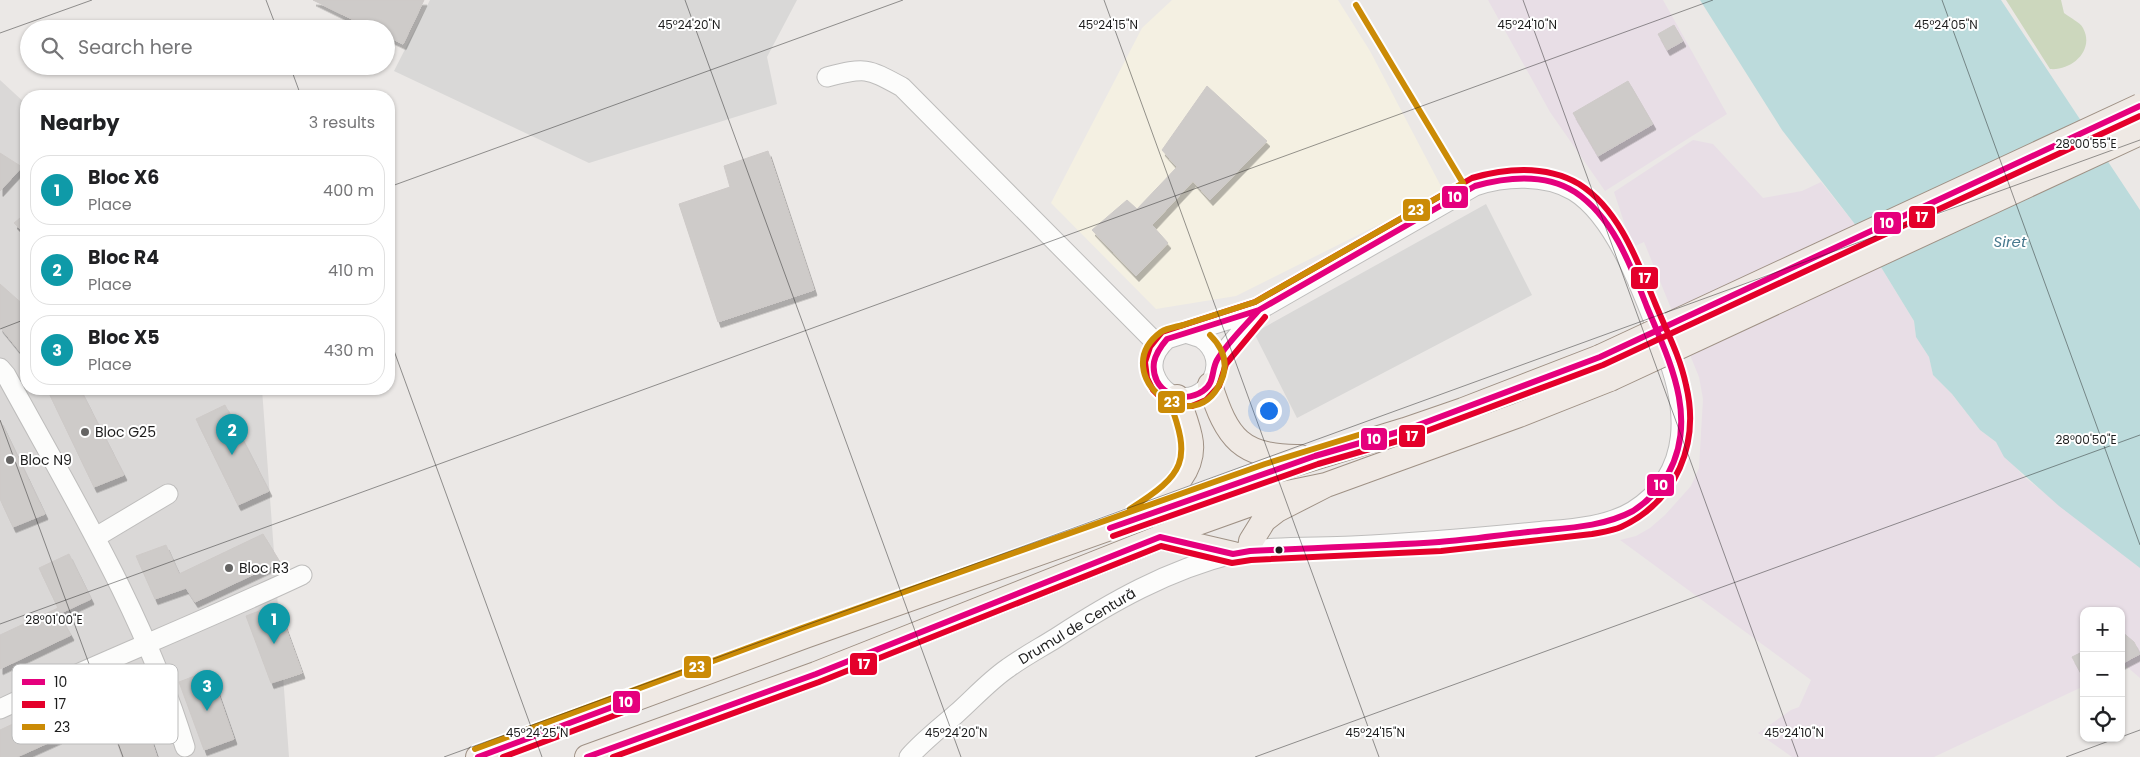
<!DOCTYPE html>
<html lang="en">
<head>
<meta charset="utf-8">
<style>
  :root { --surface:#fff; --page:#f2f2f2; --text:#202124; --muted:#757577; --line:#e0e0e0; --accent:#0f766e }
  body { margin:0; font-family:Poppins,sans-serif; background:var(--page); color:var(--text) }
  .controls { position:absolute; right:15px; bottom:15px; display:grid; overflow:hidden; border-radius:10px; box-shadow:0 1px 4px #0004 }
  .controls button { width:45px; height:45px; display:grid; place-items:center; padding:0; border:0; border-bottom:1px solid var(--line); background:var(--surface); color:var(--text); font:25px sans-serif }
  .you { position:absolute; left:1268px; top:410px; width:18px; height:18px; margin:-12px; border:4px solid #fff; border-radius:50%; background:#1a73e8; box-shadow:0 0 0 8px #1a73e833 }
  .badge { display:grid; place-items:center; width:32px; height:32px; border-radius:50%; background:var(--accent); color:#fff; font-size:16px; font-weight:700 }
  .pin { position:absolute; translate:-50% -41px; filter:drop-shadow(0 1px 2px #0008) }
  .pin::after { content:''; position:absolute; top:26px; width:18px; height:15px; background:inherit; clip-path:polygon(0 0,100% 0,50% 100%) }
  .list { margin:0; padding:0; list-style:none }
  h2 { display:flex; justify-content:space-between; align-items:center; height:65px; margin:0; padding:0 20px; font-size:21px }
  h2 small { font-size:16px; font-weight:400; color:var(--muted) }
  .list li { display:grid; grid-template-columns:32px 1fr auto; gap:15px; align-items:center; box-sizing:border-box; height:70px; margin:0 10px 10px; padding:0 10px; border:1px solid var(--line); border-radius:20px }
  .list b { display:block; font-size:19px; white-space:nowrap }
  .list p { margin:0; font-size:16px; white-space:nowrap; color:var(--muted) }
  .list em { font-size:16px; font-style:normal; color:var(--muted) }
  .icon { flex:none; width:28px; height:28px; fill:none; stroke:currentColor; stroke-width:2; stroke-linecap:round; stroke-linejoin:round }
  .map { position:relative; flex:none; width:2140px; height:757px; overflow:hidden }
  .search { position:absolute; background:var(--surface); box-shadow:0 1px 4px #0004; left:20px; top:20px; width:375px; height:55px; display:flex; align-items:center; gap:12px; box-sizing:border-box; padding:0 18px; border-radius:28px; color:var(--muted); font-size:19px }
  .panel { position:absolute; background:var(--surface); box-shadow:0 1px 4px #0004; left:20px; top:90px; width:375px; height:305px; border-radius:20px }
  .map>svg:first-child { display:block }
</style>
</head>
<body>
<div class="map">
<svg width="2140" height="757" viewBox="0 0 2140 757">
  <defs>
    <filter id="shadow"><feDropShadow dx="3" dy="5.5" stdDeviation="0" flood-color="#0004"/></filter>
  </defs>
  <rect width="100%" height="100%" fill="#ebe8e6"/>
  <path fill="#dad8d7" d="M0,80L26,104V389H262L289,757H0Z"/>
  <path fill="#e8dee6" d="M1488,0H1663L1727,114L1605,191L1550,112Z
    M1693,140L1713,144L1763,198L1802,191L1821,182L1854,223L1914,321L1916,337L1929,357L1933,375L1952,394L1980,430L1996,442L2023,476L2140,568V678L2126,666L2121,668V611H2084V686L1934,757H1792L1758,733L1791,710L1799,707L1811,680L1620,540L1636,536L1650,528L1665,515L1691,486L1699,468L1703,399L1699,377L1644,242L1635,246L1625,225L1614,192Z"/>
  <path fill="#f4f0e2" d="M1172,0H1338L1370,51L1444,192L1236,296L1156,309L1051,203L1142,28Z"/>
  <path fill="#d9d8d7" d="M430,0H797L767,57L777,104L589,163L394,71Z
    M1486,204L1532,295L1297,418L1254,333Z"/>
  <path fill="#ccd7bd" d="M2006,0H2061L2064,13C2070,18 2080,22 2083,28C2095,50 2072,71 2050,69Z"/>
  <path fill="#bcdbdc" d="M1700,0H2001L2140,210V568L2059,506L2004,457L1996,442L1980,430L1952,394L1933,375L1929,357L1916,337L1914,321L1854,223L1782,130Z"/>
  <path fill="#cecbc9" stroke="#cecac8" filter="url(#shadow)" d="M313,0H424L403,44L386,36V29H372Z
    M1674,25L1683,41L1667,50L1658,34Z
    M1628,81L1653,124L1598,156L1573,113Z
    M1207,86L1267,141L1210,200L1193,181L1152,225L1168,243L1136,276L1092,230L1127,200L1137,209L1177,167L1162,150Z
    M768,151L814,290L718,322L679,204L730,187L724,166Z
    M0,153L22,167L0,191Z
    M26,213V235L14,223Z
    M0,284L26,307V359L0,327Z
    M47,389H80L124,475L94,487Z
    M225,405L269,491L238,505L196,419Z
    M0,420L45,514L13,527L0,499Z
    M263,534L280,562L195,602L186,588L155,599L136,556L166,545L179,574Z
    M69,554L91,599L59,614L71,635L0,669V635L58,608L39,568Z
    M277,604L302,673L271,683L246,616Z
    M2121,631L2134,642L2140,654L2121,664Z
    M2084,651V679L2072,657Z
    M210,670L234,739L204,750L179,682Z
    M45,709L59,738L17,757H0V730Z
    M147,727L157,757H122L116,739Z"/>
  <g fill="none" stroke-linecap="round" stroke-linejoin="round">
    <defs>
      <path id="minor" d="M827,77C866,67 867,68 902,87L1159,346
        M1216,362L1259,310
        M0,368L6,375C72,496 145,615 185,747
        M96,537L168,494
        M0,709C100,662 202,622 302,575
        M909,757C923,741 940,728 956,714C973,699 989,681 1008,668C1023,657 1040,648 1056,638C1111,602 1168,570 1232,554C1270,545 1313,548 1352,546C1413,543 1474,538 1535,532C1566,529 1605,528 1633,511C1694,473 1688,406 1664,348C1646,301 1618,218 1574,191C1545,174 1505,176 1475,186L1259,310L1167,339C1157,348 1150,359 1154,373C1157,382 1162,389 1170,394C1207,411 1234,360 1201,338C1197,336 1191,335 1186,333"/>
      <path id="major" d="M1210,385C1227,438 1241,458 1300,457
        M1148,508C1171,493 1197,468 1190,437C1187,423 1182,410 1177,397
        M1160,537L1233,554
        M1250,551L1251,541L1264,520L1277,510L1326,485L1519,415L1610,379
        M478,757L805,636L1268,472L1405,430L1463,410L1600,357
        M587,757L816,674L1192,525L1273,496L1326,485"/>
    </defs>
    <use href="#minor" stroke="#bebdbc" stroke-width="21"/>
    <use href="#major" stroke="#9f9185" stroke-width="26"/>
    <use href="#minor" stroke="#fcfcfb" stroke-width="19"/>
    <use href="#major" stroke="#efe9e4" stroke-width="24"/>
    <defs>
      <path id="major-bridge" d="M1600,357L2140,106
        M1610,379L2140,133"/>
    </defs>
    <use href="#major-bridge" stroke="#9f9185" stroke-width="26" stroke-linecap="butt"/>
    <use href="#major-bridge" stroke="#efe9e4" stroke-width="24"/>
    <defs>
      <path id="bus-1" d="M1259,310C1245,326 1228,342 1217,360C1211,371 1215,383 1203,391C1181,406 1150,391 1154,362C1156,353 1161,346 1167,339Z
        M1110,528L1315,456L1405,430L1600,357L2140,106
        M478,757L634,699
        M587,757L816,674L1160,537L1233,554L1250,551C1313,548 1376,546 1439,542C1469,540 1499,535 1528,532C1563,528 1601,528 1633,511C1647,502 1660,489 1668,474C1699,418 1669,360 1647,307C1631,266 1613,217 1575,192C1545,173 1507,177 1475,186L1259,310"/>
      <path id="bus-2" d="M1113,536L1318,464L1408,438L1603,365L2140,116
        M503,757L637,707
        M613,757L819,682L1161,546L1232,563L1251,560L1441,551L1592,534C1602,532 1612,531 1621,527C1677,501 1700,443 1686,385C1680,356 1666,330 1655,303C1638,262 1619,209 1579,184C1546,165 1507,168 1472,178L1255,302L1162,332L1150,347L1145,362L1147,378L1153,390L1163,400L1177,406H1192L1206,400L1219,386L1226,364L1265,317"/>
      <path id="bus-3" d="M1183,325C1176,327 1167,328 1161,332C1104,374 1198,448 1223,376C1228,360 1221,346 1210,335
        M1183,325L1255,302L1463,183L1356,5
        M1130,509C1185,474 1192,461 1169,400
        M475,749L802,628L1265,464L1368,432"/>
    </defs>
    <use href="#bus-1" stroke="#fff" stroke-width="10"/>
    <use href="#bus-2" stroke="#fff" stroke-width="10"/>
    <use href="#bus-3" stroke="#fff" stroke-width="10"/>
    <use href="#bus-1" stroke="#e5007d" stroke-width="6"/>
    <use href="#bus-2" stroke="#e4002b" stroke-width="6"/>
    <use href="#bus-3" stroke="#cb8b06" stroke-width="6"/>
  </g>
  <path fill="none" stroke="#1d1d1d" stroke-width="1" stroke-opacity="0.45" d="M266,0L277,29M685,0L961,757M1104,0L1379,757M1523,0L1798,757M1942,0L2140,545M0,33L92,0M290,66L301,96M389,187L903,0M0,329L26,319M389,337L542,757M0,420L123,757M0,624L1713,0M2121,737L2140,730M444,757L2140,140M1255,757L2140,435M2066,757L2117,738"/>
  <g fill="#656463" stroke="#fff" stroke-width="2">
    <circle cx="85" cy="432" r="5"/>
    <circle cx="10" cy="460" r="5"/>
    <circle cx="229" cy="568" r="5"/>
  </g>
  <circle fill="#1d1d1d" stroke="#fff" stroke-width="2" cx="1279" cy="550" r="4.5"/>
  <g text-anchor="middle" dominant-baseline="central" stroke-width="4" stroke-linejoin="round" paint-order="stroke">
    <g font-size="14" fill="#1d1d1d" stroke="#fff" text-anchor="start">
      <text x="95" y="432">Bloc G25</text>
      <text x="20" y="460">Bloc N9</text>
      <text x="239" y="568">Bloc R3</text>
    </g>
    <g font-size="14" fill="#1d1d1d" stroke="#fff">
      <text transform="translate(1077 626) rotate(-31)">Drumul de Centură</text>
    </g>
    <g font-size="15" font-style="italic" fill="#48798e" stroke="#fff">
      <text x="2010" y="241">Siret</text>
    </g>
  </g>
  <rect x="12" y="664" width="166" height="80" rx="8" fill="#fff" stroke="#bbb" stroke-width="1"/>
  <rect x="22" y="679" width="23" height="6" fill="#e5007d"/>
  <rect x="22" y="701" width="23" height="7" fill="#e4002b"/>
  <rect x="22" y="724" width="23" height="6" fill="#cb8b06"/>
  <g font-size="14" fill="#1d1d1d">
    <text x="54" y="687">10</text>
    <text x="54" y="709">17</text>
    <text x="54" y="732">23</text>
  </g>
  <g font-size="12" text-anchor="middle" fill="#1d1d1d" stroke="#fff" stroke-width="4" stroke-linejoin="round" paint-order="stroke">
    <text x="689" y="29">45°24'20"N</text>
    <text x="1108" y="29">45°24'15"N</text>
    <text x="1527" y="29">45°24'10"N</text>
    <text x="1946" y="29">45°24'05"N</text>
    <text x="2086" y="148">28°00'55"E</text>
    <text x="2086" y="444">28°00'50"E</text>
    <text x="54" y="624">28°01'00"E</text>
    <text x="537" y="737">45°24'25"N</text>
    <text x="956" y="737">45°24'20"N</text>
    <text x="1375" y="737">45°24'15"N</text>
    <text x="1794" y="737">45°24'10"N</text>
  </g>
  <g stroke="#fff" stroke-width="2">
    <rect x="1441" y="185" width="28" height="24" rx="5" fill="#e5007d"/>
    <rect x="1402" y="198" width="29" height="24" rx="5" fill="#cb8b06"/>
    <rect x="1908" y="205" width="28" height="24" rx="5" fill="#e4002b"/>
    <rect x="1873" y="211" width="29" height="24" rx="5" fill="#e5007d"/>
    <rect x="1630" y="266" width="29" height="24" rx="5" fill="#e4002b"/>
    <rect x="1157" y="390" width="29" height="24" rx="5" fill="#cb8b06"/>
    <rect x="1398" y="424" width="28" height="24" rx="5" fill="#e4002b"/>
    <rect x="1360" y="427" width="28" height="24" rx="5" fill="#e5007d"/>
    <rect x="1646" y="473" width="29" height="24" rx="5" fill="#e5007d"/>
    <rect x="849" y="652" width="29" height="24" rx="5" fill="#e4002b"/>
    <rect x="683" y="655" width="29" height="24" rx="5" fill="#cb8b06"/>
    <rect x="612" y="690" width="29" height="24" rx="5" fill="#e5007d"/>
  </g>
  <g font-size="14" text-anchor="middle" font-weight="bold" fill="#fff">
    <text x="1455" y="202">10</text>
    <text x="1416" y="215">23</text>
    <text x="1922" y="222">17</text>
    <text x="1887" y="228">10</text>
    <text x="1645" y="283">17</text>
    <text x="1172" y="407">23</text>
    <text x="1412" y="441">17</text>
    <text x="1374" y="444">10</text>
    <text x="1661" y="490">10</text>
    <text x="864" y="669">17</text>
    <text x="697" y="672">23</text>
    <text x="626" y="707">10</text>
  </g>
</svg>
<div class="controls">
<button>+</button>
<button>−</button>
<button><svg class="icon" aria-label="locate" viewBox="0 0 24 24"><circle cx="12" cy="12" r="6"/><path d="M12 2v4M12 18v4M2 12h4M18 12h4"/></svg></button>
</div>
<div class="you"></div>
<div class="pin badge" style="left:274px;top:644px;background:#0f9aa8">1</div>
<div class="pin badge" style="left:232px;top:455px;background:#0f9aa8">2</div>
<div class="pin badge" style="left:207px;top:711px;background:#0f9aa8">3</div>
<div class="search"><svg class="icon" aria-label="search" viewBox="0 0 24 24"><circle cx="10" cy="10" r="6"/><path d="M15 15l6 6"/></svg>Search here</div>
<section class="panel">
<h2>Nearby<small>3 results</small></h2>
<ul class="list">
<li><span class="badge" style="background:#0f9aa8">1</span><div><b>Bloc X6</b><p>Place</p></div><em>400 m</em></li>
<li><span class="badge" style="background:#0f9aa8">2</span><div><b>Bloc R4</b><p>Place</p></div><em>410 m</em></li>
<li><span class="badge" style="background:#0f9aa8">3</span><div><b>Bloc X5</b><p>Place</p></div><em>430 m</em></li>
</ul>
</section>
</div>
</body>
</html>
